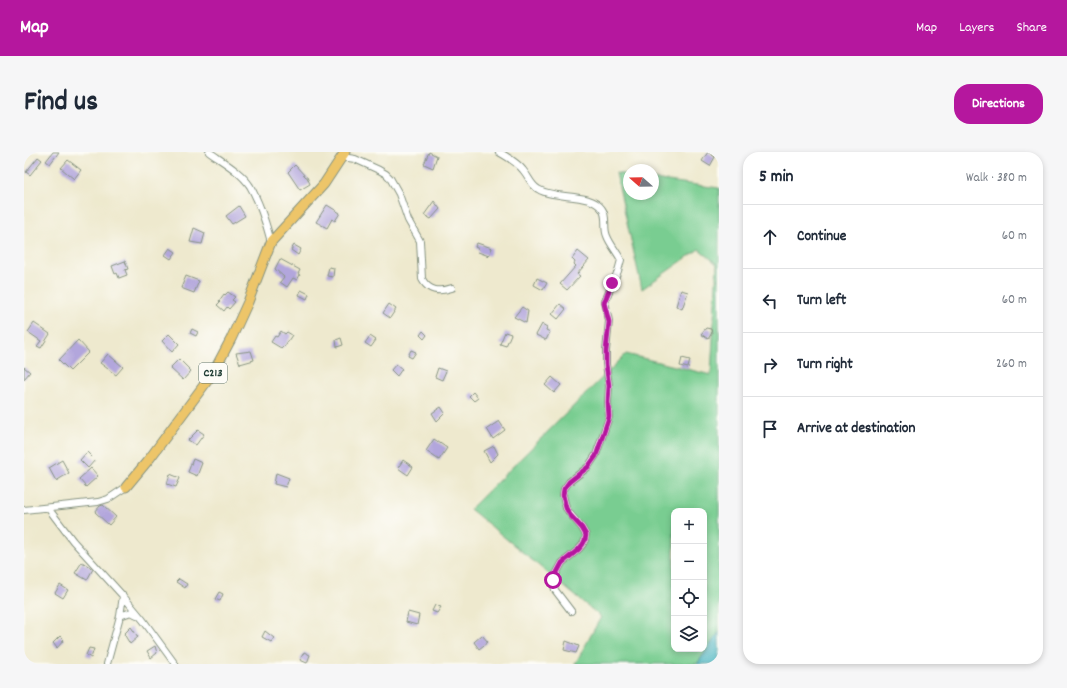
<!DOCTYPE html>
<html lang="en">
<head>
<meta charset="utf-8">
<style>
  :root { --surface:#fff; --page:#f6f6f7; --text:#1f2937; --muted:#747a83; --line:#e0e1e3; --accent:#b5179e }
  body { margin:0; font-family:Dekko,sans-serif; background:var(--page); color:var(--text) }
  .controls { position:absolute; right:12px; bottom:12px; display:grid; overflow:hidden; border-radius:8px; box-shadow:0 2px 6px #0003 }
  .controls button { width:36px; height:36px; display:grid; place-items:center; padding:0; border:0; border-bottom:1px solid var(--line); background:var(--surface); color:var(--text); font:20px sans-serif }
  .compass { position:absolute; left:599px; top:12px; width:36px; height:36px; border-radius:50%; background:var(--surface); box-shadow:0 2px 6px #0003; rotate:290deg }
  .stop { position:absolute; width:12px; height:12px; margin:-9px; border:3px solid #b5179e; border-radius:50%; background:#fff }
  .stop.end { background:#b5179e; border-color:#fff; box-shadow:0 1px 4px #0008 }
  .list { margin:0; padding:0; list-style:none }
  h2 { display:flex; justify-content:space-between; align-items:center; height:52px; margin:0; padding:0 16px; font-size:17px }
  h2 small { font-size:13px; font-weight:400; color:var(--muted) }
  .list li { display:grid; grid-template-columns:26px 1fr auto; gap:12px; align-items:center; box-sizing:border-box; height:64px; padding:0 16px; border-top:1px solid var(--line) }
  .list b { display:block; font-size:15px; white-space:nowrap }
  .list em { font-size:13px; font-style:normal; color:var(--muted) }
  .icon { flex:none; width:22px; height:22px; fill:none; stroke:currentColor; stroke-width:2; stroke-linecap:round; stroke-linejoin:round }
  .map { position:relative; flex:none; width:695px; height:512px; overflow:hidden; border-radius:16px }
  header { display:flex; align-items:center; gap:24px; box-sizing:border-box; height:56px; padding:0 20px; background:var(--accent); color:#fff }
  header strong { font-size:19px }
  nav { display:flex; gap:22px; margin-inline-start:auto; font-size:14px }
  .intro { display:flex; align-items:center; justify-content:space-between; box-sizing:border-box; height:96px; padding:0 24px }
  h1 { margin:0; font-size:28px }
  .button { padding:10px 18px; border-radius:16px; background:var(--accent); color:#fff; font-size:14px; font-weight:700 }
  main { display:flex; gap:24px; padding:0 24px }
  aside { flex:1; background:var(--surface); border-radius:16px; box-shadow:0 2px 6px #0003 }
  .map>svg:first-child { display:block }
</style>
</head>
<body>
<header>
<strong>Map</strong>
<nav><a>Map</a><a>Layers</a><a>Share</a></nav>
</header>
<div class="intro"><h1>Find us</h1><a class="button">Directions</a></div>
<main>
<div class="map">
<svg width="695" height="512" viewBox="0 0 695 512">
  <rect width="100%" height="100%" fill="#fdfcf7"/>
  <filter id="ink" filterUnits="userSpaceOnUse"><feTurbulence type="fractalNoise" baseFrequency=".025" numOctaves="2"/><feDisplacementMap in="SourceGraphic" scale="8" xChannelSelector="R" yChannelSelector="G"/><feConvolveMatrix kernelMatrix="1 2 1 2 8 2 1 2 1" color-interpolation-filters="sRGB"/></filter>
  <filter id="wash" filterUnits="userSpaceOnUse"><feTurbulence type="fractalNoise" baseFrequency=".012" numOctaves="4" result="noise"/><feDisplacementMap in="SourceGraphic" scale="16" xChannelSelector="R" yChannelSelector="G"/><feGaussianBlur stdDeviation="0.9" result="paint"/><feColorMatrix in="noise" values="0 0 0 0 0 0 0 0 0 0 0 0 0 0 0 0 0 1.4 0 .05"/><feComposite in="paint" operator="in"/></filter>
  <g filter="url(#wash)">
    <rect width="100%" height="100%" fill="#eee9ce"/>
    <path fill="#79cd91" stroke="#4c8562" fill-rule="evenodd" d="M592,21L605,23V42H629V27L695,36V480L673,512H551L577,465L446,357L602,202L687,223L693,112L675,97L618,137ZM650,359H680V497H650Z"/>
    <path fill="#44b2c0" stroke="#32787a" d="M695,480V512H673Z"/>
    <g id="blocks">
      <path fill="#b2a6dc" d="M29,0H35L26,12L22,9Z
        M405,0L413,4L409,16L400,12Z
        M684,0L691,5L686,14L678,9Z
        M14,5L18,8L6,23L2,20Z
        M44,8L57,18L50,27L37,16Z
        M271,13L282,25H283L286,32L276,38L264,20Z
        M410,49L416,57L407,67L400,63Z
        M303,53L316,61L311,69L308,67L303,76L292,70Z
        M215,54L221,64L208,72L202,64Z
        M170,76L181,81L178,92L166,90Z
        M453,91L468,96L465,104L454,100L455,97L451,95Z
        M270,93L277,97L274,103L267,98Z
        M146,96L152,100L147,107L141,103Z
        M554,99L565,108L553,122L556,124L543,138L536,132L552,114L550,112L551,110L548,107Z
        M256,107L276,118L274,122L276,123L273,128L269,126L263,135L256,130L260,125L251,117Z
        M101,109L104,117L101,118L103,123L95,126L93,121L91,122L88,114Z
        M305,115L310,116L309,125L303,124Z
        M162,124L175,129L170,141L157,136Z
        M513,126L523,131L519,138L510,133Z
        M277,138L285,142L283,147L275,143Z
        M657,138L664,140L658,157L652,154Z
        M204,140L211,145L208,148L211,150L205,157L203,155L200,159L193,153L196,150L195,149L200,142L201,143Z
        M365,152L372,157L366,166L359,161Z
        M536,152L542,157L534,167L528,162Z
        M498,155L504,159L502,171L490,165Z
        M10,171L26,182L17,196L13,194L17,189L4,180Z
        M518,172L523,175L522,178L526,180L522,188L512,183Z
        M682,176L687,177L688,181L684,187L677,182Z
        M168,177L174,180L172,184L166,181Z
        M257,179L261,182L263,180L268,183L260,195L259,194L257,196L247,190L251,184L253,185Z
        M399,179L403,183L400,187L396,183Z
        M481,180L487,182L482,194L476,192Z
        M145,182L155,192L148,200L138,189Z
        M346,184L352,188L347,195L341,191Z
        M317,186L319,193L313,195L312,188Z
        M54,188L65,200L46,219L35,208Z
        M387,198L392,200L388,206L384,204Z
        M227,199L230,208L216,212L212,201Z
        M84,202L99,215L92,223L76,211Z
        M658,206L666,208L664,216L656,214Z
        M155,207L167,219L159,228L146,216Z
        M372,212L378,217L373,224L367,218Z
        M0,215L6,220L0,227Z
        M414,216L422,219L418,228L411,225Z
        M528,225L537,233L530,241L521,233Z
        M449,240L454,246L450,249L445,244Z
        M417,255L421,261L413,269L408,261Z
        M475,269L481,278L469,287L463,277Z
        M174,278L180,282L172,293L164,288Z
        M410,287L423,296L415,308L402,299Z
        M470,294L474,302L466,310L460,299Z
        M63,300L71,308L64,316L56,308Z
        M169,307L178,311L173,324L164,320Z
        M38,308L45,321L32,329L25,316Z
        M379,308L389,315L384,323L374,316Z
        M67,316L74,324L62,335L55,327Z
        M252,321L265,326L262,335L250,332Z
        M146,322L156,326L152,335L143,332Z
        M79,353L92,365L85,373L71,360L76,354Z
        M58,410L69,417L63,428L51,421Z
        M155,427L163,432L161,436L152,430Z
        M36,433L44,438L39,446L31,441Z
        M195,440L199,442L196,449L191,447Z
        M411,453L417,455L413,461L408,459Z
        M384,460L395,463L393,473L382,470Z
        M107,475L114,485L106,492L100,482Z
        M241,479L250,486L247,490L238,485Z
        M458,483L464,490L455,497L450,490Z
        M36,484L40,488L33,496L29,491Z
        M542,489L555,494L552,501L540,498Z
        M131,494L133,501L127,506L123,499Z
        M65,496L70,497L67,506L62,503Z
        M280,500L286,503L283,511L276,508Z"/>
    </g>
  </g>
  <g filter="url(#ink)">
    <use href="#blocks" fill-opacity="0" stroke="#869381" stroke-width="1"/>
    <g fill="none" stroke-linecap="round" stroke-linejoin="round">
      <defs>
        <path id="street" d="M185,0C199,10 217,20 226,34C236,51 242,71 247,90
          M475,0C483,5 493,10 499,18C505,25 507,33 514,37C531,48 567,40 578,57C584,65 579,76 583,84C586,92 593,100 597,108L594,119L581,149L585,169L582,199V212L585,234L584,250L585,265L572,303L564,315L545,330L540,337L539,343L542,356L547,363L558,376L562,383L561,388L559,392L555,397L538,411L529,428L531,438L547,459
          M318,5L331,7L355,18L362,22L366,26L375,42L384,68L396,89L398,127C405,140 416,140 428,136
          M24,356L49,389L99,444L96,464L83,512
          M0,358L74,350L84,347L102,335
          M99,444L119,468L151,512
          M96,464L107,460L113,463"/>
        <path id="primary" d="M102,335L126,306L189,221L207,187L224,150L247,90L300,32L321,0"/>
      </defs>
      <use href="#street" stroke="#869381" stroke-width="8"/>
      <use href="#primary" stroke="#869381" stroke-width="11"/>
      <use href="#street" stroke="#fff" stroke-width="6"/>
      <use href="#primary" stroke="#edc569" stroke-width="9"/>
    </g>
  </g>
  <g fill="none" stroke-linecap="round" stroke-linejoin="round" filter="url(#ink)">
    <path stroke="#b5179e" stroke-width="5" d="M529,428L538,411L555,397L559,392L561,388L562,383L558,376L546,363L542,356L539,343L540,337L545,330L564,315L572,304L585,265L584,250L585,234L582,212V199L585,170L580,151L588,131"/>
  </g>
  <g text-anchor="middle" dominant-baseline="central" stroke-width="4" stroke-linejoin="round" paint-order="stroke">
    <rect fill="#fdfcf7" stroke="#62766e" stroke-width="1" x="175" y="211" width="28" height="20" rx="3"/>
    <g font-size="12" font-weight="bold" fill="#1f3d34">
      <text x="189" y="221">C213</text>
    </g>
  </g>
</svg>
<div class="controls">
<button>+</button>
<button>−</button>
<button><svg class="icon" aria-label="locate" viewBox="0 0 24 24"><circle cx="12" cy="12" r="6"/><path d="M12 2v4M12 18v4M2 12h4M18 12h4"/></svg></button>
<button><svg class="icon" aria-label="layers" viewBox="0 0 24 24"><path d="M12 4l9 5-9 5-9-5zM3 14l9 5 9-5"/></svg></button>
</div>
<svg class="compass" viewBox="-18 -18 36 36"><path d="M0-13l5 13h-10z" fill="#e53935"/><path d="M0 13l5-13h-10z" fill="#747a83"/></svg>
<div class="stop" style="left:529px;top:428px"></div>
<div class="stop end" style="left:588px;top:131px"></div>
</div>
<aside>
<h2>5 min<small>Walk · 380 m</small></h2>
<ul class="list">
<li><svg class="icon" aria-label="ahead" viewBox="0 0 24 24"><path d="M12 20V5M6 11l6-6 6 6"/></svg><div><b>Continue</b></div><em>60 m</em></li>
<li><svg class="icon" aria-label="left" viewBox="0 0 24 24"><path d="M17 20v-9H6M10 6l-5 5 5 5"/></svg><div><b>Turn left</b></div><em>60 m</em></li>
<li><svg class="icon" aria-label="right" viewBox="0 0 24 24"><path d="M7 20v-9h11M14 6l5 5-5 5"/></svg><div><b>Turn right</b></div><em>260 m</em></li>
<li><svg class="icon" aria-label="arrive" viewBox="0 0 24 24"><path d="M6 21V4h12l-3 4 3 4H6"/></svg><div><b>Arrive at destination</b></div></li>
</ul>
</aside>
</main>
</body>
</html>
